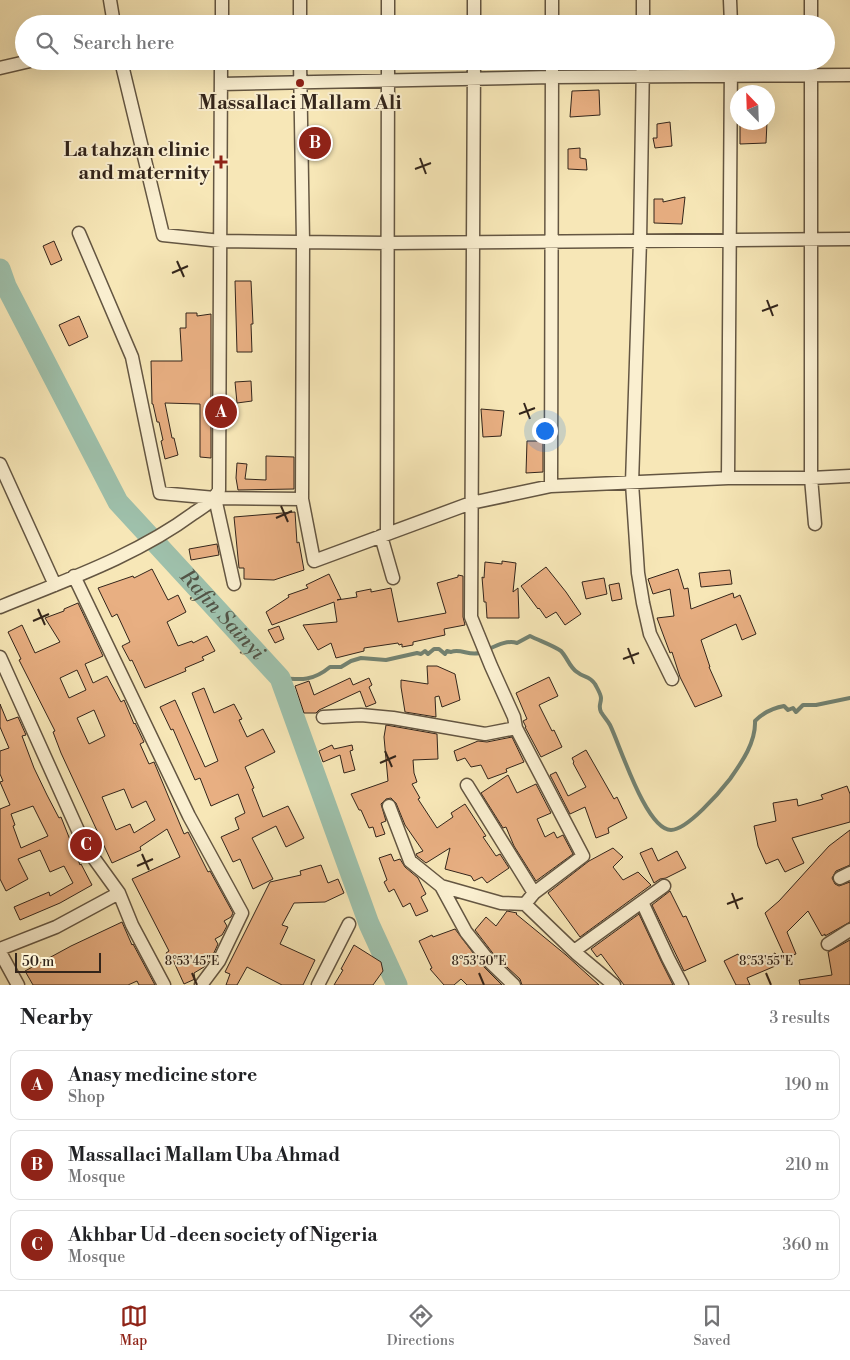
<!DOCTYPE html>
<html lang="en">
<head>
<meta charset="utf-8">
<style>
  :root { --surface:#fff; --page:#f2f2f2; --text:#202124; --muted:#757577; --line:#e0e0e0; --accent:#8f2418 }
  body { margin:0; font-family:"Libre Bodoni",serif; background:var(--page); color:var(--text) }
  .compass { position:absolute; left:730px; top:85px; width:45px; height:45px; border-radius:50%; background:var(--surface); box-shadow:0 5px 20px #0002; rotate:337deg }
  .scale { position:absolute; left:15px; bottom:12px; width:86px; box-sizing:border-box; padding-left:5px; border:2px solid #33251b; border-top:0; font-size:14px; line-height:18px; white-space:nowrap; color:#33251b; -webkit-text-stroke:4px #faefd0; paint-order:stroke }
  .you { position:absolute; left:544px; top:430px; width:18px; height:18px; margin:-12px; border:4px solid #fff; border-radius:50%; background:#1a73e8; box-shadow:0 0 0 8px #1a73e833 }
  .badge { display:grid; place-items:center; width:32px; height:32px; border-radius:50%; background:var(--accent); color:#fff; font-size:16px; font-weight:700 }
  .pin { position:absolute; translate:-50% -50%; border:2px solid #fff; box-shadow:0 1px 5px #0006 }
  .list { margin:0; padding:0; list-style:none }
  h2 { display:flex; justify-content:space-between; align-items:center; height:65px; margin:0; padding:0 20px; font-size:21px }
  h2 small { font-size:16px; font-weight:400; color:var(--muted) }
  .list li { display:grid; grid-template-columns:32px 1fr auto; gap:15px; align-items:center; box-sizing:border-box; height:70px; margin:0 10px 10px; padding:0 10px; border:1px solid var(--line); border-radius:10px }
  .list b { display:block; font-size:19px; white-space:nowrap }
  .list p { margin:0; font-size:16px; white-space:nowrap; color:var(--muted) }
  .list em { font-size:16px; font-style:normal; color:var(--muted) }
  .icon { flex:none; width:28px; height:28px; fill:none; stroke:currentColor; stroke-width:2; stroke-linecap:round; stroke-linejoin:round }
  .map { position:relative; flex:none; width:850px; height:985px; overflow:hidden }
  .search { position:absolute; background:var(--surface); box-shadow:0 5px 20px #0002; left:15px; right:15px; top:15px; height:55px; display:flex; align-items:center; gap:12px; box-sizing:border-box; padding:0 18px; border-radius:28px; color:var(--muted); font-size:19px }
  .sheet { height:305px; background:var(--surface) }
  nav { display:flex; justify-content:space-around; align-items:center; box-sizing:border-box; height:70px; border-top:1px solid var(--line); background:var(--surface); font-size:14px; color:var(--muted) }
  nav a { display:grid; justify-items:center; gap:2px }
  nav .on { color:var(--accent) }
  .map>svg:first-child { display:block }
</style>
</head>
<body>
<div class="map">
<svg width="850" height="985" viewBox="0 0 850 985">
  <rect width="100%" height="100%" fill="#f7e7b7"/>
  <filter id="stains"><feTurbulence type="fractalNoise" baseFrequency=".004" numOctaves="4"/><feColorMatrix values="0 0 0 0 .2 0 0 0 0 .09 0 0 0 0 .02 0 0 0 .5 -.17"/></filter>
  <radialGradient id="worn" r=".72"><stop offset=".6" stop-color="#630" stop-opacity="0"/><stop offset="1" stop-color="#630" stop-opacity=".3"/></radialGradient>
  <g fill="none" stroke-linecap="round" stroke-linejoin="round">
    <path stroke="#738271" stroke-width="4" d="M280,678C302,680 313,681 330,667H341L351,661L361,658L386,660L417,653L421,654L425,651L428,654L434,649H439L445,654L447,651L451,652C460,648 469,656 479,653C491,649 505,639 517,643L530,636C540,641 552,645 561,651C567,657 570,668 577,672C584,678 589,675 595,684C597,688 601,694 601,698C601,704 598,706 601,712C604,717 608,721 610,725C620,745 646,830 671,830C687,830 720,792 730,779C742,762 756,742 755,721C764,712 772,708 784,706L788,710L793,708L796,712L803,705H816L850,698"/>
    <path stroke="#9ec0ab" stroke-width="21" id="s1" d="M0,269L6,286L118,502L280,678L369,924L397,985"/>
  </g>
  <path fill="#e8af82" stroke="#33251b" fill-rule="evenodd" d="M599,90L600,115L570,117L572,91Z
    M670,122L672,146L655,148L653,138H657V124Z
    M740,122H767L766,143L740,144Z
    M580,148V158L586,159L587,170L568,169V149Z
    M685,197L682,224L654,223V199H663V202Z
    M54,241L62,260L51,265L43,246Z
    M235,281H251L253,324H251L252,352H237Z
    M186,313H197V316L211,314V458L200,457V404L165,403L172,438H174L178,455L165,459L161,441L163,440L159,422H157L153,404H152L151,361H182L180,328H186Z
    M79,316L88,337L69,346L59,325Z
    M251,381L252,401L237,403L235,382Z
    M481,409L504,411L501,436L483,437Z
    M527,441H543V472L526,473Z
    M266,456L294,457V489L238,490L236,478L237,463L247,464L245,479L266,480Z
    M295,512L297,543L299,542L304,570L274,580L244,579V568H239L234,517Z
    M217,544L219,555L191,560L189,549Z
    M502,561L516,563L513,592L518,588L519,618H487L486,602H484L482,577L484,578L485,562L502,564Z
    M546,567L566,592L581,614L565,625L556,612L546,618L539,608L538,609L521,586Z
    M152,569L168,600L178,595L186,612L167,622L178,646L192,641L193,643L207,636L215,651L202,657L204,660L185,668L186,671L145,688L132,660L130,661L122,646L130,642L117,614L112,617L98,588L133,576L134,578Z
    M678,569L684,589L688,588L691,609L733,593L734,598L740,595L756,634L742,640L736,624L701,640L710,667H709L722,696L695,707L680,677L672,652L670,653L657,618L674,616L670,589L653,594L648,579Z
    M730,570L732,584L701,587L699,573Z
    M329,574L341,599L337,600L357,597L356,592L371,589V592L391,588L398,622L446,613L437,583L458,577V575L463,576V617L465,625L444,629L445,635L413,642V645L402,647V644L399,645L398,643L364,648V651L336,658L331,643L318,650L303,625L337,622L334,602L272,625L266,612L289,597L288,595L308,588L306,585Z
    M604,578L607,594L586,599L582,582Z
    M619,583L622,599L612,601L609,585Z
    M78,603L103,656L85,664L93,683L107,676L121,702L124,700L134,724L135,723L144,742L140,744L149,764L154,762L184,834L188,832L208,872L210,871L233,913L231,917L224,921L227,926L222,935L215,939L218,944L212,957L204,967L194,973L195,979L184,984L173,960L171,961L166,953L169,951L132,879L180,857L167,829L140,847L141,850L112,863L61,753L53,732L55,731L19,660L21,659L8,632L22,625L35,653L60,642L45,618L64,611V609ZM77,670L86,690L69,698L60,678ZM94,710L105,736L89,744L77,718ZM124,789L132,808L146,801L155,820L134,833L130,824L116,830L102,797Z
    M279,626L284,639L275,643L268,630Z
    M427,666H437L455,674L460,700L442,707L439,696L435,697L436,717L405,712L401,687V680L428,684Z
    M549,677L558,696L539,705L552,731L554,730L562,747L541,757L525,727H526L523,721L527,719L516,693Z
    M350,678L353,685L369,678L372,685L369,687L376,703L366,707L360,691L319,710L316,713H304L295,686L309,681L314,695Z
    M204,688L214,713L234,704L242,719L239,720L247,737L263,729L275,752L245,767L254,788L252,789L263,817L288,806L304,838L286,847L276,826L252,838L273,879L253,889L240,859L233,862L221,837L239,829L235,818L245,813L238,794L211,806L200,778L195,780L173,729L171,730L160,707L175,700L205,767L218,761L192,693Z
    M0,704L7,721L18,717L26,735L22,736L34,768L47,795L59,818L61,817L80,865L81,864L92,885L60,903L20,920L14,907L49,892L50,896L73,883L64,866L50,872L40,850L18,859L28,879L6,891L0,879V809L10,805L0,782L3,781L0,774V751L9,748L0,727ZM33,806L48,836L21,848L13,826L15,825L11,814Z
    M386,725L437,734L438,759L413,760L414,773L417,782L412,784L420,798L418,799L437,828L453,817L451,813L465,804L486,836L483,837L496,856L500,854L509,868L487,883L482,877L474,881L471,876L445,869L450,848L426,863L417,856L416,854L423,851L405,825L396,803L391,798L386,799L381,804L386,821L381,823L385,834L376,837L373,827L369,828L361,810H359L351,794L388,781L384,737Z
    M512,737L524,762L506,769L507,772L488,779L481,765L471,767L465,758L457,761L454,751L478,741L487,742Z
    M332,745L334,749L352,745L353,750L350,751L355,770L344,773L340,755L323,762L319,751Z
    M586,750L614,799L617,797L627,818L608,828L609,833L596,838L585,807L570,814L550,775L556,772L568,796L586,787L573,763L574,762L572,758Z
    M508,775L517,793L536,784L551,813L537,819L545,837L554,832L557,838L563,835L573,854L536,881L514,846L506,827L503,828L481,793Z
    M847,786L850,794V822L792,838L804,863L785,872L778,859L766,864L758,846L754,826L776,821L773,803L797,799L798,806L823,799L821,795Z
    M850,830V865L836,871L832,878L835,884L839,886L850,882V922L825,936V934L822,936L808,911L787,932L796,954L785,957L765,913L779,901L829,846Z
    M613,848L623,857L613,867L623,880L638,872L651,885L580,937L548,893L589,861Z
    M652,848L658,861L677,851L686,868L666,878L660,879L654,883L640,853Z
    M391,854L394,861L400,859L405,867L418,878L426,894L421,897L428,911L416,916L410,903L403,907L394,889L389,892L384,882L387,880L379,858Z
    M321,865L328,883L338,879L344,893L325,902L294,903L282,925L288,927L280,944L315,960L303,985H282L247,967L237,985H226L230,974L225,972L270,882L301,875L300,871Z
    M670,891L683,917L686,916L706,961L684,971L652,905Z
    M507,911L517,913L516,914L566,955L599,985H522L520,979L495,956L475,930L486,917L496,926Z
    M639,914L661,961L673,985H624L601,954L597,957L591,949Z
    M122,922L132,945L133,944L155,985H139L137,981L128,985H33L25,971L71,946Z
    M455,929L483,966L502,985H467L461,979L454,985H444L430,969L432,968L419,941L432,935L433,937Z
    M850,940V985H800L799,980L832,975L828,952Z
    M354,945L381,962L383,971L373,985H334L343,970L341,969Z
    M775,953L780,964L747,978L750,985H736L724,961L738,954L744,966Z"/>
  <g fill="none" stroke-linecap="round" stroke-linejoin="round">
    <defs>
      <path id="minor" d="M110,0L114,24
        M300,0V24
        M730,0L731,24
        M222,24V0
        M388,24V0
        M474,24V0
        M552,24V0
        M643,24V0
        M811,24V0
        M121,61L163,235L221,241L388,243L850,239
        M300,61L303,242L302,499L314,561L471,503L551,486L728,478H811L850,476
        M474,61L471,617L491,666L514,717L516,728L583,856L534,893L525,904
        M643,61L640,241L632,483L638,573L643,603L650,634L672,679
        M811,61V478L815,524
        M0,68L30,61
        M221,84L552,77L850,75
        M79,233L132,357L160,493L215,498L302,499
        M0,464L55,585
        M728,478L731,61
        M551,486L552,61
        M215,498L234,584
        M387,533L388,61
        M381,536L393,578
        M74,576L189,816L242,913L219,961L201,985
        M0,607C66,580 136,556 194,513C204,506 214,501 219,490L221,61
        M0,657L85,846L119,893L132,925L164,985
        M323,717L361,715L393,718L485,734L516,728
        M467,785L534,893
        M389,806L410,861L441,886L501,903L525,904L577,954L614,985
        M840,878L850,873
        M441,886L466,932L489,961L514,985
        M642,902L668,958L682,985
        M828,944L850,930
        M0,949L56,927L119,893
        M574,951L664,886
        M0,952L18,985
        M318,985L349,924"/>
    </defs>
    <use href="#minor" stroke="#645642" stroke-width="15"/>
    <use href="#minor" stroke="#faefd0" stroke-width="12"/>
  </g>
  <path fill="none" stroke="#33251b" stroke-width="2" d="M420,158L426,174M415,169L431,163M177,261L184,277M172,273L188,266M767,300L773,316M762,311L778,305M524,403L530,419M519,414L535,408M281,506L288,522M276,518L292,511M38,609L45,625M33,621L49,614M628,648L634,664M623,659L639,653M385,751L392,767M380,763L396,756M142,854L149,870M137,866L153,859M732,893L738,909M727,904L743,898M192,973L197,985M479,973L484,985M766,973L771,985"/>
  <g fill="#8f2418" stroke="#faefd0" stroke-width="2">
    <circle cx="300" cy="83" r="5"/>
    <path d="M218.5 154.5h5v5h5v5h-5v5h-5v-5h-5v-5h5z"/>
  </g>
  <g text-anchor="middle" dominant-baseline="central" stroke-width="4" stroke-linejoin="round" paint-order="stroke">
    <g font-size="20" font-weight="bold" fill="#33251b" stroke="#faefd0">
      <text x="300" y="103">Massallaci Mallam Ali</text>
      <text x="210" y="150" text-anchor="end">La tahzan clinic<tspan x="210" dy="23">and maternity</tspan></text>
    </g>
    <g font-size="21" font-style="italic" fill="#535446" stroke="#faefd0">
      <text stroke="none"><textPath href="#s1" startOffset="415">Rafin Sainyi</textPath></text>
    </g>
  </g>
  <g font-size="12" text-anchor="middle" fill="#33251b" stroke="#faefd0" stroke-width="4" stroke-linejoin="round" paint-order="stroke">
    <text x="192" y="965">8°53'45"E</text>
    <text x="479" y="965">8°53'50"E</text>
    <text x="766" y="965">8°53'55"E</text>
  </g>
  <rect width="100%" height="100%" filter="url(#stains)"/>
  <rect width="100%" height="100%" fill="url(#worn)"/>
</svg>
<svg class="compass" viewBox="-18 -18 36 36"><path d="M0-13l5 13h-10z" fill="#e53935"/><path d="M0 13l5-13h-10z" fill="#757577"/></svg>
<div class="scale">50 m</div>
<div class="you"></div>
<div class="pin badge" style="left:221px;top:412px">A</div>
<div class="pin badge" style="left:315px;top:143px">B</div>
<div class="pin badge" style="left:86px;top:845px">C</div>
<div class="search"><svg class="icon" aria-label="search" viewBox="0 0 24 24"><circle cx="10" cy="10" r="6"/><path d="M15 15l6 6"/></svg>Search here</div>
</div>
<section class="sheet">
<h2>Nearby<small>3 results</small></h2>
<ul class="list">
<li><span class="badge">A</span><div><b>Anasy medicine store</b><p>Shop</p></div><em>190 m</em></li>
<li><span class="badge">B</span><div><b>Massallaci Mallam Uba Ahmad</b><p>Mosque</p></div><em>210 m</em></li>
<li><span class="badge">C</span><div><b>Akhbar Ud -deen society of Nigeria</b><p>Mosque</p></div><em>360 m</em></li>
</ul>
</section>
<nav>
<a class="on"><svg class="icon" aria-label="map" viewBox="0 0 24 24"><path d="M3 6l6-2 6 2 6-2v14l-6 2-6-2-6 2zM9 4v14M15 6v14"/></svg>Map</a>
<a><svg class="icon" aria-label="directions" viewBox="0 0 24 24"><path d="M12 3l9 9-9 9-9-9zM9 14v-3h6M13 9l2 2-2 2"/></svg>Directions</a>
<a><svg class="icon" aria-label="saved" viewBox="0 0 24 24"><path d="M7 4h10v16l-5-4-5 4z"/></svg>Saved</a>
</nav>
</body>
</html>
